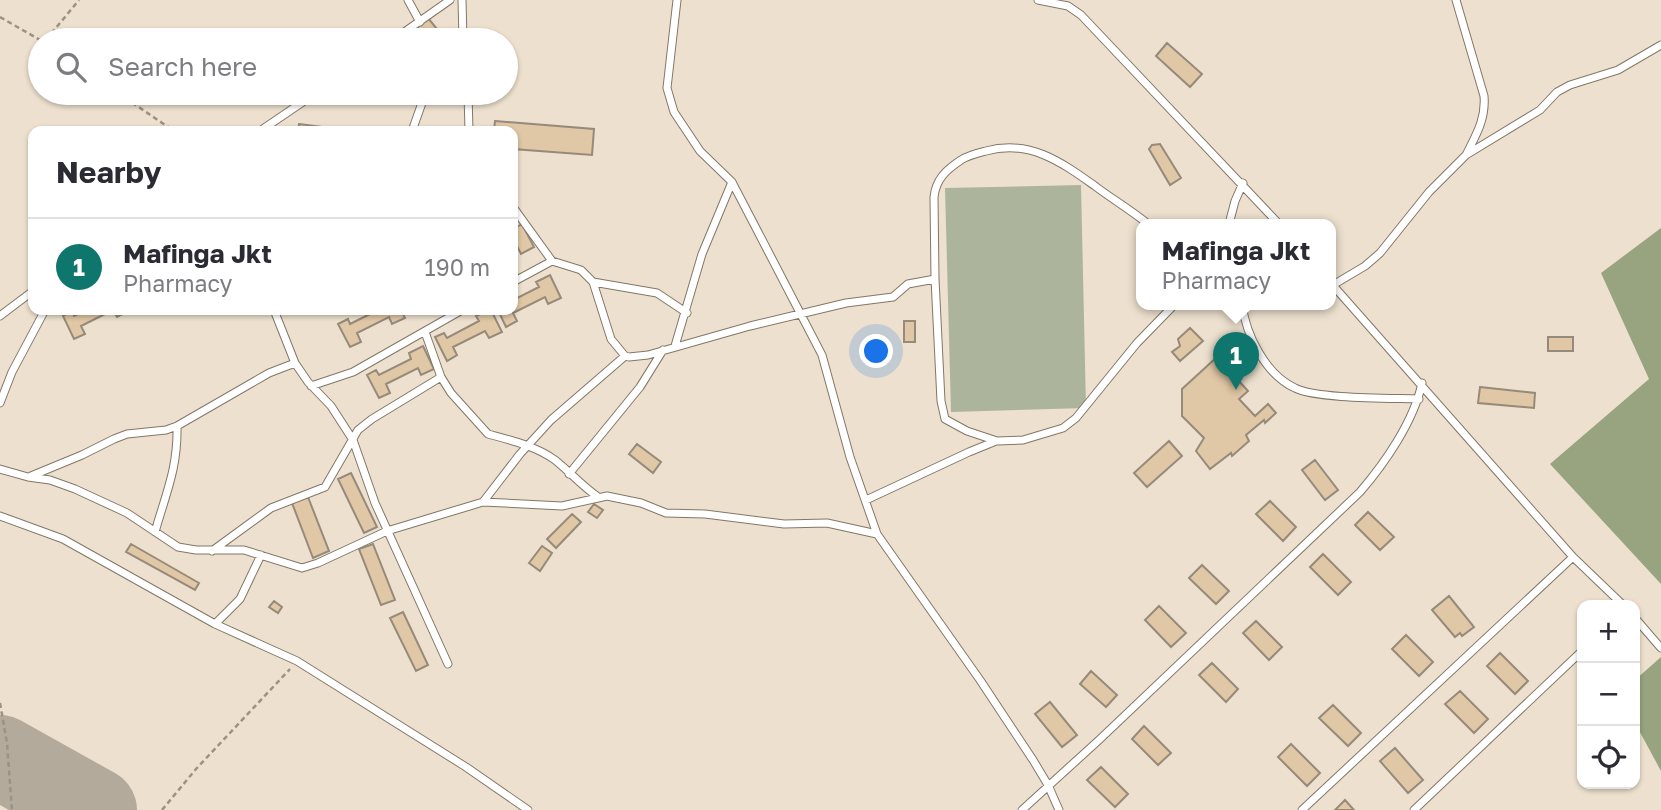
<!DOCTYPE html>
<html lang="en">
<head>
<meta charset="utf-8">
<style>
  :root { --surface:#fff; --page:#f2f2f3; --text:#2b2b33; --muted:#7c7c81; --line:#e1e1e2; --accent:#0f766e }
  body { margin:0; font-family:"Golos Text",sans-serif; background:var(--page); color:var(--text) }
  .controls { position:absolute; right:21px; bottom:21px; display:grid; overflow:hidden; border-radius:14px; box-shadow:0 2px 5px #0004 }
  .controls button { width:63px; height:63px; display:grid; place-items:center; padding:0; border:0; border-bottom:2px solid var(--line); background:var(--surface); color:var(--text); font:35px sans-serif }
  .you { position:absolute; left:877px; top:352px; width:24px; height:24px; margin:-18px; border:5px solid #fff; border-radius:50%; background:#1a73e8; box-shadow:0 0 0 10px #1a73e833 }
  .badge { display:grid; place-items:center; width:46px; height:46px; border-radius:50%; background:var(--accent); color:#fff; font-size:23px; font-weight:700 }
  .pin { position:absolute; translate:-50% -58px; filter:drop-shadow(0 2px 4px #0008) }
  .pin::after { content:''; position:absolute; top:37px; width:24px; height:21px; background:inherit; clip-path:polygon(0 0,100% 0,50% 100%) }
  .popup { position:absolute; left:1136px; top:219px; width:200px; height:91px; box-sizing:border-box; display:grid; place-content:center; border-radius:14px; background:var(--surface); filter:drop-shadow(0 2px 5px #0005); font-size:23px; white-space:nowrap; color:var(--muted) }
  .popup b { font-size:26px; color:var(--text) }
  .popup::after { content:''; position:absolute; left:50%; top:100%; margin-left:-14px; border:14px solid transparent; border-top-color:var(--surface) }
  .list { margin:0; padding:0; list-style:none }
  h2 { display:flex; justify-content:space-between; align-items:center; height:91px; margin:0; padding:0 28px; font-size:30px }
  h2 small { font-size:23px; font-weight:400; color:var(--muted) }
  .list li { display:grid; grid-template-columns:46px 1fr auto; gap:21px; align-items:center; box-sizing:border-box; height:98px; padding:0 28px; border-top:2px solid var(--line) }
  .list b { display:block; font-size:26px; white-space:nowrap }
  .list p { margin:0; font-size:23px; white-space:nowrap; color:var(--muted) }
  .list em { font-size:23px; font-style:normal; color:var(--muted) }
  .icon { flex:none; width:38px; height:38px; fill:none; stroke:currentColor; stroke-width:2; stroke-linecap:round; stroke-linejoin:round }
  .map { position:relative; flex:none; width:1661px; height:810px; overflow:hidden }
  .search { position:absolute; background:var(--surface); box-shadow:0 2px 5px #0004; left:28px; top:28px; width:490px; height:77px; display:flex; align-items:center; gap:18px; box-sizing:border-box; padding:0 24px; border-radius:38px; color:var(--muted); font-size:26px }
  .panel { position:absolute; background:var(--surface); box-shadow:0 2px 5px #0004; left:28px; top:126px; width:490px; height:189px; border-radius:14px }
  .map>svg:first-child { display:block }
</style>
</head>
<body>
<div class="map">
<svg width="1661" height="810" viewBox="0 0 1661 810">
  <rect width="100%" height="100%" fill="#ede0ce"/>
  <path fill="#acb49b" d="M1081,185L1086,408L951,412L945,188Z"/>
  <path fill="#98a47f" d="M1661,228V584L1550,464L1649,379L1601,273Z
    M1661,657V771L1635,723V680Z"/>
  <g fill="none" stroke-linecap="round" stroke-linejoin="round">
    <path stroke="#b4aa9b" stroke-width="84" d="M0,757L95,810"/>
  </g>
  <path fill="#e0c7a5" stroke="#968a7a" stroke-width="2" d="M428,18L446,40H427L417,27Z
    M1167,43L1202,74L1190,87L1156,56Z
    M495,121L594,129L592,155L513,149V131H494Z
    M299,124L323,127L322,131H298Z
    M1160,144L1181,178L1170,185L1149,149L1152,145Z
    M522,224L534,247L521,254L517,246L513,249V229Z
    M550,275L561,298L548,304L545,297L513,313L517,321L506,327L498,310H513V300L539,287L536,282Z
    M87,310H113L81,326L85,334L74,339L63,316L72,311L74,316Z
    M113,310H130L117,317Z
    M378,310H401L405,318L392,324L389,317L357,333L361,342L350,347L338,324L348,319L350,324Z
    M488,310H491L502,332L489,338L485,331L453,347L457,355L447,361L435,337L444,333L447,338L479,321L476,316Z
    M904,321H915V342H904Z
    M1190,328L1203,341L1180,361L1172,352L1180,346L1178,339Z
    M1548,337H1573V351H1548Z
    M423,346L434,369L421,375L418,368L386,384L390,393L379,398L367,375L376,370L379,375L411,359L409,353Z
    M1217,357L1248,391L1239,399L1255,416L1268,404L1276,413L1265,423L1264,420L1246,435L1249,441L1232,456L1231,453L1210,469L1196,451L1204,438L1182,416V389Z
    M1480,387L1535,393L1534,408L1478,403Z
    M1169,441L1182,456L1147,487L1134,473Z
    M637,444L661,462L653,473L629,454Z
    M1315,460L1338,490L1325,500L1302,470Z
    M351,473L377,527L364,533L338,479Z
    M308,497L329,551L313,558L292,503Z
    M1270,501L1296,527L1283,541L1256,514Z
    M594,504L603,510L597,518L588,512Z
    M1368,512L1394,537L1380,550L1355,525Z
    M572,514L581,522L556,548L547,539Z
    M131,544L199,583L195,590L126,552Z
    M373,544L395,600L381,605L359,549Z
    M542,546L552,553L540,571L529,563Z
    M1323,554L1351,582L1338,595L1310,567Z
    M1202,565L1229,591L1216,604L1189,578Z
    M1449,596L1474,627L1462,636L1460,633L1455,637L1432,610Z
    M274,601L282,607L278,613L269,607Z
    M1159,606L1186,633L1171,647L1145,620Z
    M403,612L428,665L416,671L390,618Z
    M1256,621L1282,647L1269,660L1243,633Z
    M1406,635L1433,662L1419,676L1392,649Z
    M1500,653L1528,681L1515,694L1487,666Z
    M1212,663L1238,689L1226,702L1199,675Z
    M1091,671L1117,695L1106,707L1080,684Z
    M1460,691L1488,719L1474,733L1445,704Z
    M1050,702L1077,735L1062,747L1035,714Z
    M1333,705L1361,733L1348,746L1319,718Z
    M1144,726L1171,753L1158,765L1132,739Z
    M1291,744L1320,773L1307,786L1278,757Z
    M1395,748L1423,780L1408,793L1380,761Z
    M1101,767L1128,794L1115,807L1087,780Z
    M1345,800L1354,810H1335Z"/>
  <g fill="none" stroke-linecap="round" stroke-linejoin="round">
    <defs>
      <path id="service" d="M408,0L420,22
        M462,0L463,40
        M677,0L667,88L674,112L700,151L732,182L822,355L850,457L877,534L980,680L1033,760L1048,785L1059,810
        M1038,0L1068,6L1081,15L1279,224
        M1456,0L1484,96C1486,119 1476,135 1466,155
        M393,40L450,0
        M468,93L469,131
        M260,131L316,93
        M412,131L423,100L431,93
        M513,207L552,261L581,270L593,282L611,339L625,356L629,357L648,355L750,326L846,303L893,297L908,284L935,279
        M1148,224C1131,210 1112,199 1095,186C1061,162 1030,139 986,151C978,153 969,155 961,160C946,170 936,179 934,197L935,279L941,401L945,419L967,431L997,441L1023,440L1063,428L1076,418L1137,343L1175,304
        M1229,224L1235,201L1243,183
        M513,282L552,261
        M593,282L657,293L687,313
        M1330,282L1573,557L1623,605
        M1333,285L1365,266L1380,253L1429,192L1466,155L1540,110L1557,92L1570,85L1618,70L1661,45
        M1242,304C1246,335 1265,374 1295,388C1316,399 1392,398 1419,399
        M274,310L295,363L308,382L331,406L353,440L375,503L448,664
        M0,316L33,291
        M425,332L441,377L451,393L488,434C510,440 536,446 555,460C570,472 582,486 598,497
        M675,346L702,254L732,182
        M311,386L353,372L462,310
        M0,403L12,372L45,310
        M0,469L28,477L50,480L75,489L127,513L178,547L196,550H244L302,568L318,563L387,531L483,502L562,506L607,496L641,503L666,513L705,514L784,524L827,523L877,534
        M569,474L640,387L663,350
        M31,476L82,455L114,439L127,434L166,430L177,426L269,373L295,363
        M866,500L969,452L996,441
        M483,502L520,454L551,420L625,356
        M0,516L63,539L215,624L297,661L466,767L528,810
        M155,532C166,493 178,468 177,426
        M212,551L271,508L325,487L358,430L372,419L441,377
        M1635,618L1661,648
        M215,624L240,599L261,555
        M1022,810L1099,740L1360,492C1385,463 1414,421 1422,383
        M1302,810L1573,557
        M1414,810L1582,651"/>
    </defs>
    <use href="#service" stroke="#827767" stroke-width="9"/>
    <path stroke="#9b9184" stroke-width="2.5" stroke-dasharray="5 3.5" stroke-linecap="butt" d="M0,17L40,40
      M46,40L79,0
      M118,93L174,131
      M0,703L7,743L12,810
      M162,810L196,769L290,669"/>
    <use href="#service" stroke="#fff" stroke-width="7"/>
  </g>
</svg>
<div class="controls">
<button>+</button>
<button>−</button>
<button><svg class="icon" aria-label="locate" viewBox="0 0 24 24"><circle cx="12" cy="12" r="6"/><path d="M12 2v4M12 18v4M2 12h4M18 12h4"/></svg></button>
</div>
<div class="you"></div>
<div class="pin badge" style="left:1236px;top:390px">1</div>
<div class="popup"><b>Mafinga Jkt</b>Pharmacy</div>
<div class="search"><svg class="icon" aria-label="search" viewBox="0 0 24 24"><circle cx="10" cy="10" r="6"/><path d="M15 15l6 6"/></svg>Search here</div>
<section class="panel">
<h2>Nearby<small></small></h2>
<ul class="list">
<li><span class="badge">1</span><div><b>Mafinga Jkt</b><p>Pharmacy</p></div><em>190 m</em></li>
</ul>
</section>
</div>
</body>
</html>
